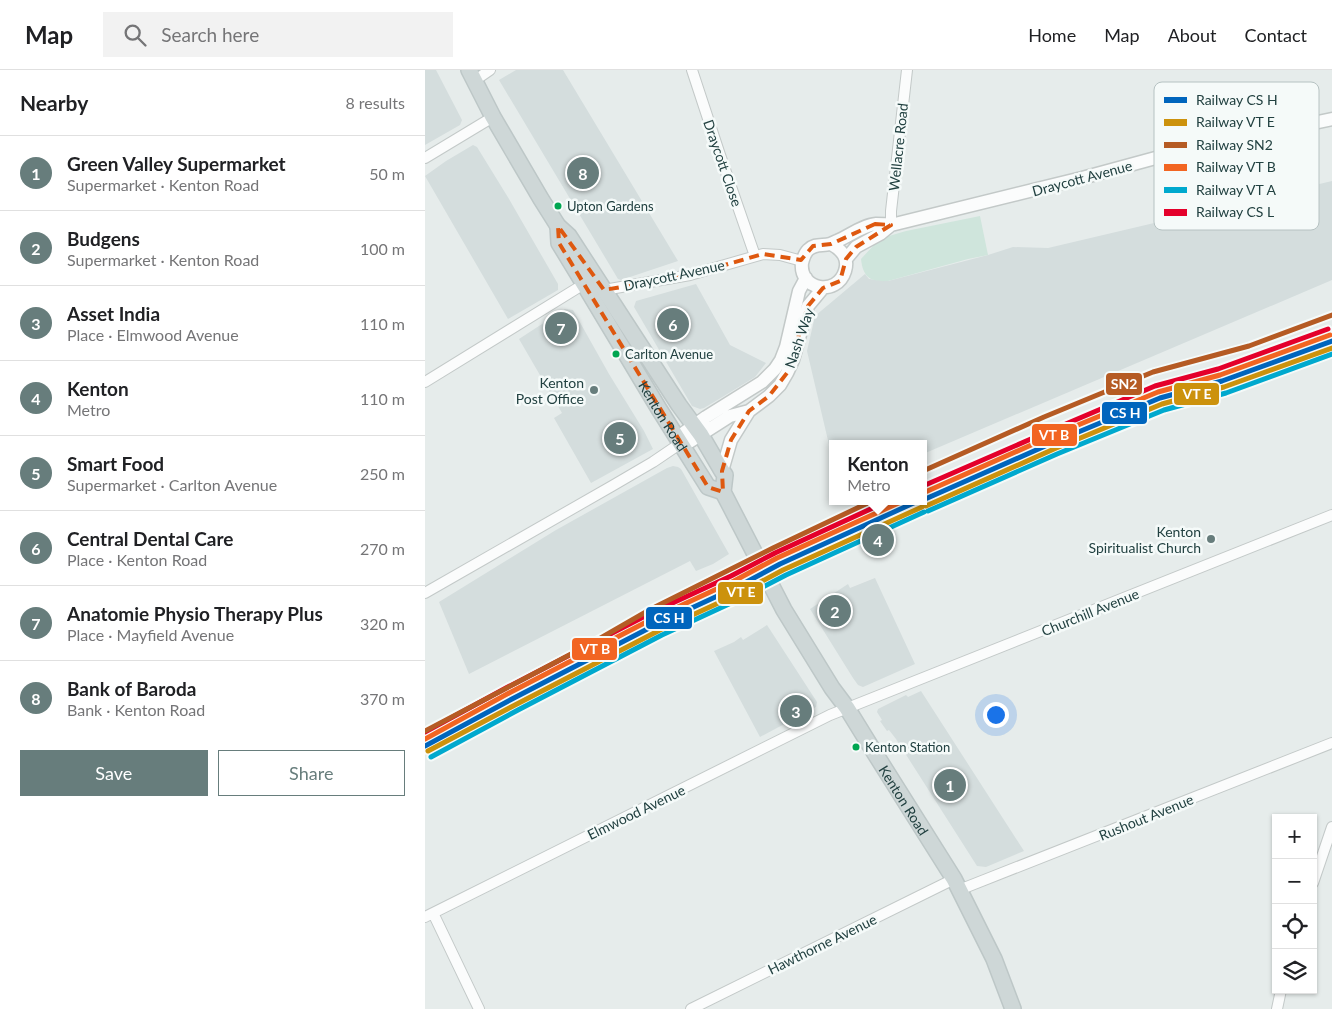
<!DOCTYPE html>
<html lang="en">
<head>
<meta charset="utf-8">
<style>
  :root { --surface:#fff; --page:#f2f2f2; --text:#202124; --muted:#757577; --line:#e0e0e0; --accent:#677d7c }
  body { margin:0; font-family:Lato,sans-serif; background:var(--page); color:var(--text) }
  .controls { position:absolute; right:15px; bottom:15px; display:grid; overflow:hidden; border-radius:0px; box-shadow:0 1px 4px #0004 }
  .controls button { width:45px; height:45px; display:grid; place-items:center; padding:0; border:0; border-bottom:1px solid var(--line); background:var(--surface); color:var(--text); font:25px sans-serif }
  .you { position:absolute; left:570px; top:644px; width:18px; height:18px; margin:-12px; border:4px solid #fff; border-radius:50%; background:#1a73e8; box-shadow:0 0 0 8px #1a73e833 }
  .badge { display:grid; place-items:center; width:32px; height:32px; border-radius:50%; background:var(--accent); color:#fff; font-size:16px; font-weight:700 }
  .pin { position:absolute; translate:-50% -50%; border:2px solid #fff; box-shadow:0 1px 5px #0006 }
  .popup { position:absolute; left:404px; top:370px; width:98px; height:65px; box-sizing:border-box; display:grid; place-content:center; border-radius:0px; background:var(--surface); filter:drop-shadow(0 1px 4px #0005); font-size:16px; white-space:nowrap; color:var(--muted) }
  .popup b { font-size:19px; color:var(--text) }
  .popup::after { content:''; position:absolute; left:50%; top:100%; margin-left:-10px; border:10px solid transparent; border-top-color:var(--surface) }
  .list { margin:0; padding:0; list-style:none }
  h2 { display:flex; justify-content:space-between; align-items:center; height:65px; margin:0; padding:0 20px; font-size:21px }
  h2 small { font-size:16px; font-weight:400; color:var(--muted) }
  .list li { display:grid; grid-template-columns:32px 1fr auto; gap:15px; align-items:center; box-sizing:border-box; height:75px; padding:0 20px; border-top:1px solid var(--line) }
  .list b { display:block; font-size:19px; white-space:nowrap }
  .list p { margin:0; font-size:16px; white-space:nowrap; color:var(--muted) }
  .list em { font-size:16px; font-style:normal; color:var(--muted) }
  .actions { display:flex; gap:10px; padding:15px 20px }
  .actions a { flex:1; padding:11px 0; border:1px solid var(--accent); border-radius:0px; text-align:center; font-size:18px; color:var(--accent) }
  .actions .main { background:var(--accent); color:#fff }
  .icon { flex:none; width:28px; height:28px; fill:none; stroke:currentColor; stroke-width:2; stroke-linecap:round; stroke-linejoin:round }
  .map { position:relative; flex:none; width:907px; height:939px; overflow:hidden }
  header { display:flex; align-items:center; gap:30px; box-sizing:border-box; height:70px; padding:0 25px; background:var(--surface); border-bottom:1px solid var(--line) }
  header strong { font-size:24px }
  nav { display:flex; gap:28px; margin-inline-start:auto; font-size:18px }
  .search { width:350px; height:45px; background:var(--page); display:flex; align-items:center; gap:12px; box-sizing:border-box; padding:0 18px; border-radius:0px; color:var(--muted); font-size:19px }
  main { display:flex }
  aside { flex:1; background:var(--surface) }
  .map>svg:first-child { display:block }
</style>
</head>
<body>
<header>
<strong>Map</strong>
<div class="search"><svg class="icon" aria-label="search" viewBox="0 0 24 24"><circle cx="10" cy="10" r="6"/><path d="M15 15l6 6"/></svg>Search here</div>
<nav><a>Home</a><a>Map</a><a>About</a><a>Contact</a></nav>
</header>
<main>
<aside>
<h2>Nearby<small>8 results</small></h2>
<ul class="list">
<li><span class="badge">1</span><div><b>Green Valley Supermarket</b><p>Supermarket · Kenton Road</p></div><em>50 m</em></li>
<li><span class="badge">2</span><div><b>Budgens</b><p>Supermarket · Kenton Road</p></div><em>100 m</em></li>
<li><span class="badge">3</span><div><b>Asset India</b><p>Place · Elmwood Avenue</p></div><em>110 m</em></li>
<li><span class="badge">4</span><div><b>Kenton</b><p>Metro</p></div><em>110 m</em></li>
<li><span class="badge">5</span><div><b>Smart Food</b><p>Supermarket · Carlton Avenue</p></div><em>250 m</em></li>
<li><span class="badge">6</span><div><b>Central Dental Care</b><p>Place · Kenton Road</p></div><em>270 m</em></li>
<li><span class="badge">7</span><div><b>Anatomie Physio Therapy Plus</b><p>Place · Mayfield Avenue</p></div><em>320 m</em></li>
<li><span class="badge">8</span><div><b>Bank of Baroda</b><p>Bank · Kenton Road</p></div><em>370 m</em></li>
</ul>
<div class="actions"><a class="main">Save</a><a>Share</a></div>
</aside>
<div class="map">
<svg width="907" height="939" viewBox="0 0 907 939">
  <rect width="100%" height="100%" fill="#e6eceb"/>
  <path fill="#d4dddd" d="M0,0H11L37,50L35,55L0,75Z
    M91,0H138L253,191L196,210L193,209L74,10Z
    M48,75L52,77L84,129L133,214V220L83,249L0,106L21,91Z
    M907,111V210L498,384V374H408V388L405,379L382,281L390,246L440,204L444,209L463,211L563,185L588,177L623,178Z
    M271,214L305,275L341,293L330,307L299,326L279,338L275,339L267,336L209,237L211,231Z
    M140,239L148,240L184,304L219,361L228,379L166,413L129,348L137,343L94,269Z
    M248,396L253,397L256,399L304,484L288,494L271,501L265,491L44,604L14,532L131,460L242,398Z
    M450,508L490,594L438,617L433,615L428,608L385,539L423,514L425,518Z
    M342,555L392,632L391,637L335,667L289,581L309,572L316,567L318,570Z
    M496,621L505,635L599,781L561,797L552,796L471,669L464,660L462,661L455,651L457,650L452,642L453,639L481,625L483,627Z"/>
  <path fill="#cfe5dc" d="M555,146L563,185L543,189L463,211C446,212 438,208 436,189L449,175L464,166L481,161Z"/>
  <g fill="none" stroke-linecap="round" stroke-linejoin="round">
    <defs>
      <path id="minor" d="M267,0L294,82L330,186
        M49,11L65,0
        M0,88L68,47
        M466,155V141L482,0
        M179,220L265,205L338,184L355,185L377,191
        M0,312L159,214
        M0,523L187,416L228,392L256,373
        M888,813L907,757
        M534,820L907,673
        M8,843L54,939
        M0,847L405,645L907,445
        M266,939L529,809
        M852,939L856,920"/>
      <path id="tertiary" d="M406,174C417,180 424,188 420,201C412,227 374,220 377,193C378,189 380,183 383,180C390,173 397,176 405,174C406,174 411,171 412,171C424,166 438,155 451,154C456,154 461,154 466,155L657,108L760,80L907,49
        M421,189L431,177L455,164L466,155
        M253,367L281,347L337,312L350,299L356,290L361,277L374,221L381,208
        M258,376L305,346L324,341L344,326L355,315L362,303L368,290L383,236L398,218
        M297,401L306,370L324,341"/>
      <g id="primary">
        <path id="s1" d="M44,0L68,47L116,129L133,156L144,166L254,335L276,365L297,401L300,405L298,422L359,540L407,618L422,638L451,685L529,809L569,889L588,939"/>
        <path id="s2" d="M133,156L134,173L159,214L234,339L283,417L298,422"/>
      </g>
    </defs>
    <use href="#minor" stroke="#c3c9c8" stroke-width="12"/>
    <use href="#tertiary" stroke="#c3c9c8" stroke-width="15"/>
    <use href="#primary" stroke="#bdc7c7" stroke-width="18"/>
    <use href="#minor" stroke="#fbfcfc" stroke-width="10"/>
    <use href="#tertiary" stroke="#fbfcfc" stroke-width="12"/>
    <use href="#primary" stroke="#ced7d7" stroke-width="15"/>
    <defs>
      <path id="rail-1" d="M498,430L627,373L735,328L797,311L907,271
        M0,676L87,629L232,554L312,517L355,494L493,431"/>
      <path id="rail-2" d="M501,436L629,379L737,334L799,317L907,278
        M3,681L90,635L235,560L315,523L358,500L497,437"/>
      <path id="rail-3" d="M498,423L624,367L733,322L795,305L905,265
        M0,669L84,623L229,548L309,511L352,488L478,431"/>
      <path id="rail-4" d="M503,441L632,384L739,340L801,323L907,284
        M6,687L93,640L237,565L317,528L361,505L499,442"/>
      <path id="rail-5" d="M498,416L622,362L730,316L793,299L903,259
        M0,662L81,618L226,543L306,506L350,483L463,431"/>
      <path id="rail-6" d="M498,401L619,347L728,302L824,276L907,245
        M0,661L167,573L226,539L348,478L447,431"/>
    </defs>
    <use href="#rail-1" stroke="#f5faf9" stroke-width="9"/>
    <use href="#rail-2" stroke="#f5faf9" stroke-width="9"/>
    <use href="#rail-3" stroke="#f5faf9" stroke-width="9"/>
    <use href="#rail-4" stroke="#f5faf9" stroke-width="9"/>
    <use href="#rail-5" stroke="#f5faf9" stroke-width="9"/>
    <use href="#rail-6" stroke="#f5faf9" stroke-width="9"/>
    <use href="#rail-1" stroke="#0065bd" stroke-width="5"/>
    <use href="#rail-2" stroke="#cc920d" stroke-width="5"/>
    <use href="#rail-3" stroke="#f26522" stroke-width="5"/>
    <use href="#rail-4" stroke="#00a9ce" stroke-width="5"/>
    <use href="#rail-5" stroke="#e4002b" stroke-width="5"/>
    <use href="#rail-6" stroke="#b55b24" stroke-width="5"/>
  </g>
  <path fill="none" stroke="#de580f" stroke-width="4" stroke-dasharray="10 6" stroke-linejoin="round" d="M450,154L466,155L431,177L421,189L415,211L398,218L383,236L362,303L344,326L324,341L306,370L297,401L298,422L283,417L134,173L133,156L179,220L265,205L338,184L376,190L388,176L406,174Z"/>
  <g fill="#00a651" stroke="#f5faf9" stroke-width="2">
    <circle cx="133" cy="136" r="4.5"/>
    <circle cx="191" cy="284" r="4.5"/>
    <circle cx="431" cy="677" r="4.5"/>
  </g>
  <g fill="#677d7c" stroke="#f5faf9" stroke-width="2">
    <circle cx="169" cy="320" r="5"/>
    <circle cx="786" cy="469" r="5"/>
  </g>
  <g text-anchor="middle" dominant-baseline="central" stroke-width="5" stroke-linejoin="round" paint-order="stroke">
    <g font-size="13" fill="#224141" stroke="#f5faf9" text-anchor="start">
      <text x="142" y="136">Upton Gardens</text>
      <text x="200" y="284">Carlton Avenue</text>
      <text x="440" y="677">Kenton Station</text>
    </g>
    <g font-size="14" fill="#224141" stroke="#f5faf9">
      <text transform="translate(473 77) rotate(-84)">Wellacre Road</text>
      <text transform="translate(298 93) rotate(71)">Draycott Close</text>
      <text transform="translate(657 108) rotate(-15)">Draycott Avenue</text>
      <text transform="translate(249 205) rotate(-12)">Draycott Avenue</text>
      <text transform="translate(374 268) rotate(-71)">Nash Way</text>
      <text stroke="none"><textPath href="#s2" startOffset="219">Kenton Road</textPath></text>
      <text transform="translate(665 542) rotate(-22)">Churchill Avenue</text>
      <text stroke="none"><textPath href="#s1" startOffset="855">Kenton Road</textPath></text>
      <text transform="translate(211 742) rotate(-26)">Elmwood Avenue</text>
      <text transform="translate(721 747) rotate(-22)">Rushout Avenue</text>
      <text transform="translate(397 874) rotate(-26)">Hawthorne Avenue</text>
    </g>
    <g font-size="14" fill="#224141" stroke="#f5faf9" text-anchor="end">
      <text x="159" y="312">Kenton<tspan x="159" dy="16">Post Office</tspan></text>
      <text x="776" y="461">Kenton<tspan x="776" dy="16">Spiritualist Church</tspan></text>
    </g>
  </g>
  <rect x="729" y="12" width="165" height="148" rx="8" fill="#f5faf9" stroke="#b6c2c2" stroke-width="1"/>
  <rect x="739" y="27" width="23" height="6" fill="#0065bd"/>
  <rect x="739" y="49" width="23" height="7" fill="#cc920d"/>
  <rect x="739" y="72" width="23" height="6" fill="#b55b24"/>
  <rect x="739" y="94" width="23" height="7" fill="#f26522"/>
  <rect x="739" y="117" width="23" height="6" fill="#00a9ce"/>
  <rect x="739" y="139" width="23" height="7" fill="#e4002b"/>
  <g font-size="14" fill="#224141">
    <text x="771" y="35">Railway CS H</text>
    <text x="771" y="57">Railway VT E</text>
    <text x="771" y="80">Railway SN2</text>
    <text x="771" y="102">Railway VT B</text>
    <text x="771" y="125">Railway VT A</text>
    <text x="771" y="147">Railway CS L</text>
  </g>
  <g stroke="#f5faf9" stroke-width="2">
    <rect x="680" y="302" width="38" height="24" rx="5" fill="#b55b24"/>
    <rect x="748" y="312" width="47" height="24" rx="5" fill="#cc920d"/>
    <rect x="676" y="331" width="47" height="24" rx="5" fill="#0065bd"/>
    <rect x="606" y="353" width="47" height="24" rx="5" fill="#f26522"/>
    <rect x="292" y="511" width="47" height="24" rx="5" fill="#cc920d"/>
    <rect x="220" y="536" width="48" height="24" rx="5" fill="#0065bd"/>
    <rect x="146" y="567" width="47" height="24" rx="5" fill="#f26522"/>
  </g>
  <g font-size="14" text-anchor="middle" font-weight="bold" fill="#fff">
    <text x="699" y="319">SN2</text>
    <text x="772" y="329">VT E</text>
    <text x="700" y="348">CS H</text>
    <text x="629" y="370">VT B</text>
    <text x="316" y="527">VT E</text>
    <text x="244" y="553">CS H</text>
    <text x="170" y="584">VT B</text>
  </g>
</svg>
<div class="controls">
<button>+</button>
<button>−</button>
<button><svg class="icon" aria-label="locate" viewBox="0 0 24 24"><circle cx="12" cy="12" r="6"/><path d="M12 2v4M12 18v4M2 12h4M18 12h4"/></svg></button>
<button><svg class="icon" aria-label="layers" viewBox="0 0 24 24"><path d="M12 4l9 5-9 5-9-5zM3 14l9 5 9-5"/></svg></button>
</div>
<div class="you"></div>
<div class="pin badge" style="left:525px;top:715px">1</div>
<div class="pin badge" style="left:410px;top:541px">2</div>
<div class="pin badge" style="left:371px;top:641px">3</div>
<div class="pin badge" style="left:453px;top:470px">4</div>
<div class="popup"><b>Kenton</b>Metro</div>
<div class="pin badge" style="left:195px;top:368px">5</div>
<div class="pin badge" style="left:248px;top:254px">6</div>
<div class="pin badge" style="left:136px;top:258px">7</div>
<div class="pin badge" style="left:158px;top:103px">8</div>
</div>
</main>
</body>
</html>
